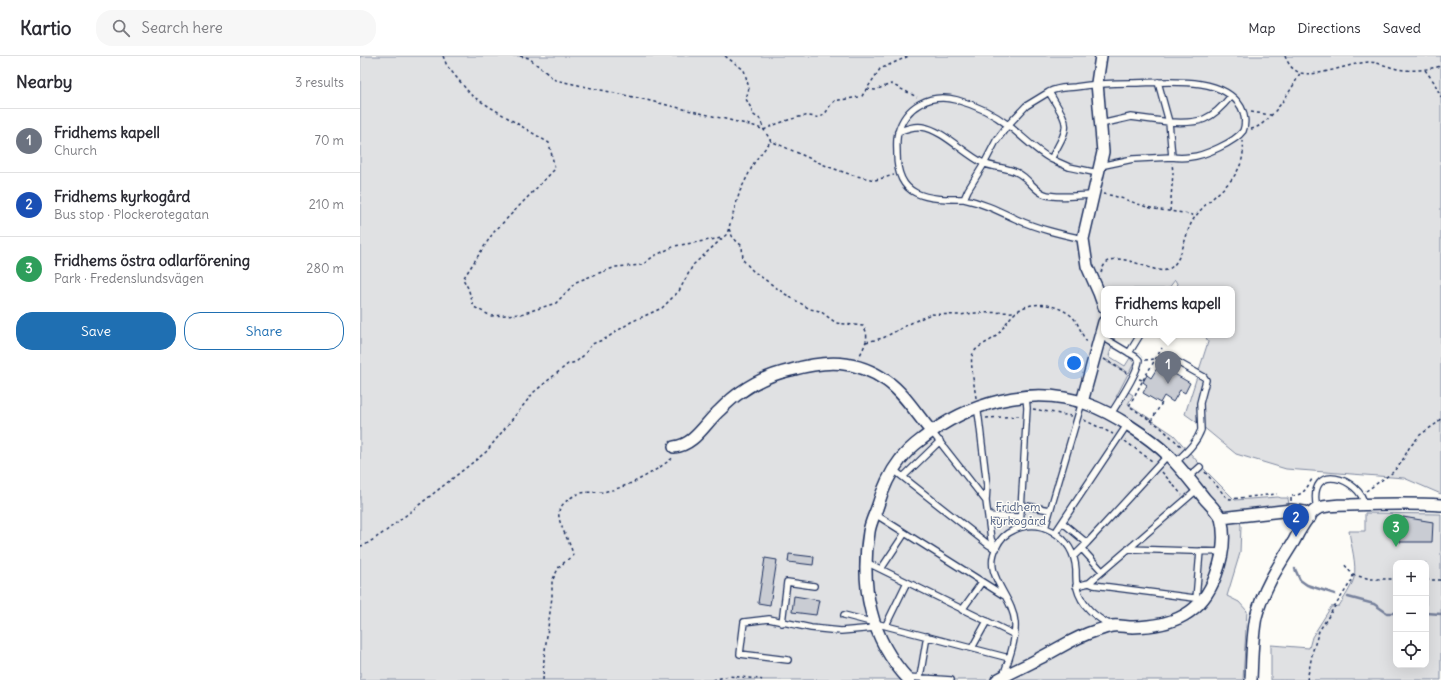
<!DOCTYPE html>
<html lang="en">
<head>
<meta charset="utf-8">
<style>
  :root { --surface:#fff; --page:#f7f7f7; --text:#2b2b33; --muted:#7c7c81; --line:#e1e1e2; --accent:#1f6fb2 }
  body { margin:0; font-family:Delius,sans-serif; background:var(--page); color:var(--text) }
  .controls { position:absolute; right:12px; bottom:12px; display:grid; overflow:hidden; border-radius:8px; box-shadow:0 4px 16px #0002 }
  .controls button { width:36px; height:36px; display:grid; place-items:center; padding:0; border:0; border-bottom:1px solid var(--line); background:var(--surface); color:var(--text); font:20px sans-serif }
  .you { position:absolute; left:714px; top:307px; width:14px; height:14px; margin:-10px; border:3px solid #fff; border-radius:50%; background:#1a73e8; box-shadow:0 0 0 6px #1a73e833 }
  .badge { display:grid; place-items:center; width:26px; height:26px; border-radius:50%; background:var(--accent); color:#fff; font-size:13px; font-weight:700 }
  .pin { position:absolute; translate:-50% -33px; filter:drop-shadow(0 1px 2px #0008) }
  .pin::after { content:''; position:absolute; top:21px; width:14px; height:12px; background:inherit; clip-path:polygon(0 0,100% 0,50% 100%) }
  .popup { position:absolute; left:741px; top:230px; width:134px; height:52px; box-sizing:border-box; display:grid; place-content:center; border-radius:8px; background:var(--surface); filter:drop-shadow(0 1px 3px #0005); font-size:13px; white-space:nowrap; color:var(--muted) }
  .popup b { font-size:15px; color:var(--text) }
  .popup::after { content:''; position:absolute; left:50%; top:100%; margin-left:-8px; border:8px solid transparent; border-top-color:var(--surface) }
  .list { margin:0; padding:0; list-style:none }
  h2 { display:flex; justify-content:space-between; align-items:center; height:52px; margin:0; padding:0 16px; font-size:17px }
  h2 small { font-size:13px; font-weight:400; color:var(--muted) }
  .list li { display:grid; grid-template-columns:26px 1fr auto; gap:12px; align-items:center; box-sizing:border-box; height:64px; padding:0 16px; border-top:1px solid var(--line) }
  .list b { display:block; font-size:15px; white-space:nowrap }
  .list p { margin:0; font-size:13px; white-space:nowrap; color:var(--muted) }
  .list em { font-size:13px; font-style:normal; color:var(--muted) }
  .actions { display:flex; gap:8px; padding:12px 16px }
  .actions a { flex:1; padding:9px 0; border:1px solid var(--accent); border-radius:16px; text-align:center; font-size:14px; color:var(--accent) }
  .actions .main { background:var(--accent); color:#fff }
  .icon { flex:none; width:22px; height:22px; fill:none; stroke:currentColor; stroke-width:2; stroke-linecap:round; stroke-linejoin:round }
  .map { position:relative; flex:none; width:1081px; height:624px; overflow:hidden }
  header { display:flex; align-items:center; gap:24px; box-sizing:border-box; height:56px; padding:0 20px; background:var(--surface); border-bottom:1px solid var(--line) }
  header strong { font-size:19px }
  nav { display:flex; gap:22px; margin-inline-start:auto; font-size:14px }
  .search { width:280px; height:36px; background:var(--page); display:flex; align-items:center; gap:10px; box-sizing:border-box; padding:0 14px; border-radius:16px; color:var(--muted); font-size:15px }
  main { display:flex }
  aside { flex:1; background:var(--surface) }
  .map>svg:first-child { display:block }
</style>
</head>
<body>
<header>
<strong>Kartio</strong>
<div class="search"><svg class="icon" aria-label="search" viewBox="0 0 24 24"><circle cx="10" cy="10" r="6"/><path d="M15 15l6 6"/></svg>Search here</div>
<nav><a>Map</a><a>Directions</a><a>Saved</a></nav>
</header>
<main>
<aside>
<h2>Nearby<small>3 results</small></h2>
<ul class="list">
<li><span class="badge" style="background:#6b7280">1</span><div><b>Fridhems kapell</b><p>Church</p></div><em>70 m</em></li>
<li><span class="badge" style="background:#1a4fb4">2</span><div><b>Fridhems kyrkogård</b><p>Bus stop · Plockerotegatan</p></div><em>210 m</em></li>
<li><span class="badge" style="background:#2e9e5b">3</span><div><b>Fridhems östra odlarförening</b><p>Park · Fredenslundsvägen</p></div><em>280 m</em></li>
</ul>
<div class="actions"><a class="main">Save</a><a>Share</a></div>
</aside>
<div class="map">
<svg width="1081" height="624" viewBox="0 0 1081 624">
  <rect width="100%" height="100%" fill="#fdfcf7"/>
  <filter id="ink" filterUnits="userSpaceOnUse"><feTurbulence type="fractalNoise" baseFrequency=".025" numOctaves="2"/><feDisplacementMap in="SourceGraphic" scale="8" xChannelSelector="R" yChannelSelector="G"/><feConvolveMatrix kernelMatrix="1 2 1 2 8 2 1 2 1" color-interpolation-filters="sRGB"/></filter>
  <g filter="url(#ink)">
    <path fill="#e0e1e3" stroke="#7e88a0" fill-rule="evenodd" d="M0,0H1081V438L1044,422L926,413L876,398L842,370L825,358L848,286L845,279H872V233H820L815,224L808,233H744V279H755L749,300L765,310L770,302L774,307L769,317L747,304V306L768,318L756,341L758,342L767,335L773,339L768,348L814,379L845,414L875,444L918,441L921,442H928L929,449L878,455L881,470L880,497L867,540L879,546L887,555L883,624H0Z
      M1005,457L1081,458V624H911V589L949,592L952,581L971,551L979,550C984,542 991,532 994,522C997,508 991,490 989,475H1005ZM1036,507H1066V609H1036Z"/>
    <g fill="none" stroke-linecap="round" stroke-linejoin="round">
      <path stroke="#76819c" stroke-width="2.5" d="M935,513L940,524L947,529L975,538
        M988,541L1014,548L1027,557H1036
        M1066,557L1081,558"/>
    </g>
    <path fill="#c9ccd3" stroke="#1b2f5e" d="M799,309L830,327L825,337L820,334L813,346L804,340L800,347L783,337L787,329L783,326L787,319L791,322Z
      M1043,461L1073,466L1072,486H1040L1041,463H1043Z
      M429,498L454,501L453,509L428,506Z
      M405,502L417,504L410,549L398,547Z
      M434,540L459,544L456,559L432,556Z"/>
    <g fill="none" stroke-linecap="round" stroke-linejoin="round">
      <defs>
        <path id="lane" d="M798,26L809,66C840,68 851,65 871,40
          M689,36L666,50L648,69L636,85L624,108L608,134L604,143C589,143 571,144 556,137C541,130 537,114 537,98C537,91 536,84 538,77C545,50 570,37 597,44C615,49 634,58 648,69C663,81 675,94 691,103
          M538,76C545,73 554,70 562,71C583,74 603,97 623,107C634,112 647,111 658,117C668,122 674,134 684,138C697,143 719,139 733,139
          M740,110L773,103L812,101
          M738,117L709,111L691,103C711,66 710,72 689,36C698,31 705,32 715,31C734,28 751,27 770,27C802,27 862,18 881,51C885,58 886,68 883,75C875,86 844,100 830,101C824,102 818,102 812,101L809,66L771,61L741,68
          M604,143C623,147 639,155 656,163C678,173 700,178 723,183
          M741,280L776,301L779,304C778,317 758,346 751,358
          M769,297L780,279
          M812,303L844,321L846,324L840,347L841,374C836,388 825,397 815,407
          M617,351L619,363L627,430L626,445L631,483L636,493
          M572,376L626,445
          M534,414L629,489L635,493
          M543,421L580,385
          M828,422L840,411
          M661,449L690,454
          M957,453C946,402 1002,424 1004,448
          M515,458L643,539
          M629,460L660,461
          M703,467L727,487
          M660,471L667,352L666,341
          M685,472L722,346
          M695,477L767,369
          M722,493L742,515
          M768,493L863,496
          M714,500L727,487L808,399
          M506,506L655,579
          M521,513L545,477
          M729,527L838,433
          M716,530L729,527L734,529L842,543
          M836,543L840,495
          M602,554L622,526
          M484,559L649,602
          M422,567L427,526L454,530
          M526,569L547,526
          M612,592L627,565
          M428,604L380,598L384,566L409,563L451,572L481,575L515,572
          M643,620C649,603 656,585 655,567C653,539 621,519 637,490C640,483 647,477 654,474C666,468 680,468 692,475C707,484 715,497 716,514C716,520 716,526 717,532C721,549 736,562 751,569
          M547,621L591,624
          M560,621L567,580"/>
        <path id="street" d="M741,0L737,27L743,96L723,183L727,210L739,237L744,251
          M722,346L744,266
          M314,391C335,389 345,367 360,354C366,348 373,341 381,336C396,325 413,318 431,314C466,304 496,303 527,325C545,338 557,359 571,375
          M549,624C510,583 500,530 509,476C510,468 514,460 517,452C522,435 529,418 540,404C546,396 554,389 562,383C607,347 672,328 727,348C753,357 789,381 809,400C822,413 833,428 845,443C851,449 856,455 861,462L931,454L944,456L950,461
          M637,624C651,616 666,610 680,602C698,593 715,581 735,575C740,574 746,571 752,570C759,569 766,571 773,571C813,570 842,558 856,519C863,500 866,481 861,462
          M891,624C892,603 892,581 896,561C903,533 919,509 934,485C938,477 949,457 957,453C965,449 981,449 990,449C1020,448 1051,447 1081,449"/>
      </defs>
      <use href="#lane" stroke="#1b2f5e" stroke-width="8"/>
      <use href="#street" stroke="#1b2f5e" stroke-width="14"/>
      <path stroke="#1b2f5e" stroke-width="1.5" stroke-dasharray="3 3" stroke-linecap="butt" d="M83,0L87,10L112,40L189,87L195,113L133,177L103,223L108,232L114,251L131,260L161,258L196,247L216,226L239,217L256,211L282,209L294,200L315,190L362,182
        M160,0L169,2L195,24L278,42L394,70L404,74
        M365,0L384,14L389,32L386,43L392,54V58L400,63L404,74L411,85L469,111L492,119L515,124L534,119
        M925,0C928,8 933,15 941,17C960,21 987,8 1008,6C1020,6 1032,13 1044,14C1056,15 1070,13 1081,10
        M1065,14L1074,26L1081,41
        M507,33L515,34L531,28L557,41
        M891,56L911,59
        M891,73C908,71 933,32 940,17
        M404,74C412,69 435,61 445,60C450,59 455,62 460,61C468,58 468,49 475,45C477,44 497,42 502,40L520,13L549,0
        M743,138C760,140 775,148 791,152C806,156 821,155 835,160
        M810,155L813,117L812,107
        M369,173L373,182L382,190L383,204L393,215L425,238L450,253L460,255L476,267L503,270C511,280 504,291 499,301
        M741,217C748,185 792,219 806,214C823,209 824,178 833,164C852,135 887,126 883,85
        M506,286L523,282L553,266L571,258L599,259L615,257L656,256
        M744,303L767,317
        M785,304L795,303
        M779,323L783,324L769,350L799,370L822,391
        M783,324L802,292
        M616,342C615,334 610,307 612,300C615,290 628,287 635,281C643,274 647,264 655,257C670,244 693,247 709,258C719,265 720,277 727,286
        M673,353L711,360
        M626,362L660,360
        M724,364L753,378
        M791,365L803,345
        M765,385L792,405
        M802,416L822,439
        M845,416L866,441L870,443L917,438
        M1006,435L1032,417L1041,407L1049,392L1060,379L1077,367L1081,362
        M931,445V440C944,439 946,433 952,423
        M0,490L5,489L26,475L126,396L174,336L208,308L216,306L224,299L232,288L245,283L271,266L302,252L319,235L333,209L367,178L380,135L395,105L411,85
        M993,519L1011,523H1036
        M1066,524H1081
        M183,624L184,602L192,541V525L199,511L213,499C211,486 197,468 199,456C199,449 212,440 218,438C226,435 234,437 242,436C268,432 293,417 314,401
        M353,624L369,620L400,623L402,624
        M947,624L953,594L959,575L992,524L993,519L983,507"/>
      <use href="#lane" stroke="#fdfcf7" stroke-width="5.5"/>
      <use href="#street" stroke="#fdfcf7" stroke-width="11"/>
    </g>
  </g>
  <g text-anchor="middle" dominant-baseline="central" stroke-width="3" stroke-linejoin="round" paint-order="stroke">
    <g font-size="12" fill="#4c5c7f" stroke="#fdfcf7">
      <text x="658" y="450">Fridhem<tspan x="658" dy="14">kyrkogård</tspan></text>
    </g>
  </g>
</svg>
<div class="controls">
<button>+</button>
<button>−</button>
<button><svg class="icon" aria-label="locate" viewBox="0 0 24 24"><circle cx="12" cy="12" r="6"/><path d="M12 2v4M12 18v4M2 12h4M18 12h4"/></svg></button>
</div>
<div class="you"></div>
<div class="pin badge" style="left:808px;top:328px;background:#6b7280">1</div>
<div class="popup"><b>Fridhems kapell</b>Church</div>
<div class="pin badge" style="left:936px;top:481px;background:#1a4fb4">2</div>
<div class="pin badge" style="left:1036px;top:491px;background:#2e9e5b">3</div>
</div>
</main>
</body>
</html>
